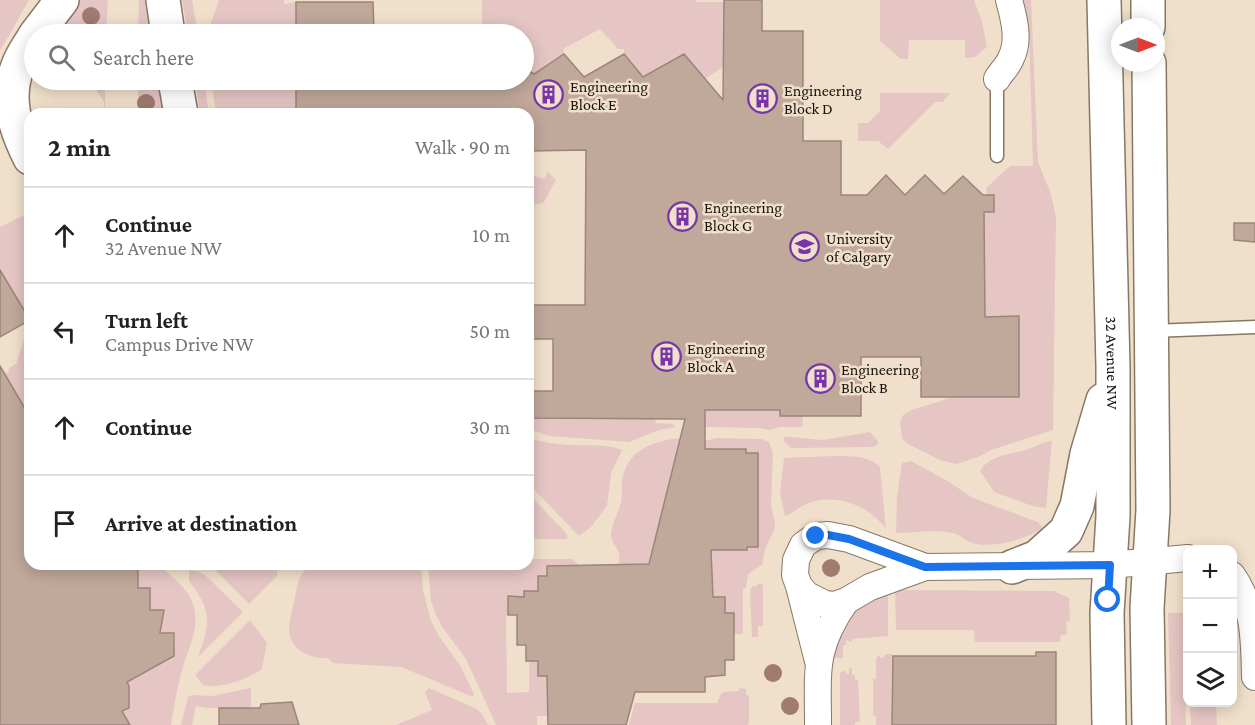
<!DOCTYPE html>
<html lang="en">
<head>
<meta charset="utf-8">
<style>
  :root { --surface:#fff; --page:#f6f6f6; --text:#222; --muted:#767676; --line:#e0e0e0 }
  body { margin:0; font-family:"Crimson Pro",serif; background:var(--page); color:var(--text) }
  .controls { position:absolute; right:18px; bottom:18px; display:grid; overflow:hidden; border-radius:12px; box-shadow:0 3px 15px #0003 }
  .controls button { width:54px; height:54px; display:grid; place-items:center; padding:0; border:0; border-bottom:2px solid var(--line); background:var(--surface); color:var(--text); font:30px sans-serif }
  .compass { position:absolute; left:1111px; top:18px; width:54px; height:54px; border-radius:50%; background:var(--surface); box-shadow:0 3px 15px #0003; rotate:90deg }
  .stop { position:absolute; width:18px; height:18px; margin:-14px; border:4px solid #1a73e8; border-radius:50%; background:#fff }
  .stop.end { background:#1a73e8; border-color:#fff; box-shadow:0 2px 6px #0008 }
  .list { margin:0; padding:0; list-style:none }
  h2 { display:flex; justify-content:space-between; align-items:center; height:78px; margin:0; padding:0 24px; font-size:26px }
  h2 small { font-size:20px; font-weight:400; color:var(--muted) }
  .list li { display:grid; grid-template-columns:39px 1fr auto; gap:18px; align-items:center; box-sizing:border-box; height:96px; padding:0 24px; border-top:2px solid var(--line) }
  .list b { display:block; font-size:22px; white-space:nowrap }
  .list p { margin:0; font-size:20px; white-space:nowrap; color:var(--muted) }
  .list em { font-size:20px; font-style:normal; color:var(--muted) }
  .icon { flex:none; width:33px; height:33px; fill:none; stroke:currentColor; stroke-width:2; stroke-linecap:round; stroke-linejoin:round }
  .map { position:relative; flex:none; width:1255px; height:725px; overflow:hidden }
  .search { position:absolute; background:var(--surface); box-shadow:0 3px 15px #0003; left:24px; top:24px; width:510px; height:66px; display:flex; align-items:center; gap:15px; box-sizing:border-box; padding:0 21px; border-radius:33px; color:var(--muted); font-size:22px }
  .panel { position:absolute; background:var(--surface); box-shadow:0 3px 15px #0003; left:24px; top:108px; width:510px; height:462px; border-radius:18px }
  .map>svg:first-child { display:block }
</style>
</head>
<body>
<div class="map">
<svg width="1255" height="725" viewBox="0 0 1255 725">
  <rect width="100%" height="100%" fill="#f0e0cb"/>
  <path fill="#e5c6c4" d="M0,0H29L0,51Z
    M79,0H108L106,34H63L62,27Z
    M139,0H147L152,34H138Z
    M182,0H192L198,34H188Z
    M219,0H284V4L296,2V34H207Z
    M482,0H695L696,2H749L723,67L705,79L684,54L650,73L645,78L624,54V49H618L600,29L563,49L564,54L533,74L524,70V34H482Z
    M880,0H974L982,21L987,47L975,57L965,58V40H909L908,59H901L880,41Z
    M1022,0H1031L1038,162L1051,194L1056,217L1053,430L991,450L978,457L957,464L940,460L908,444L902,439L900,423L903,415L912,410L953,397H1019V317H985L984,212H994V195H987L986,188L1010,166H1033L1029,31Z
    M90,80H105V114H104V102Z
    M138,80H161L173,114H138Z
    M195,80H204L209,114H200Z
    M211,80H296V114H216Z
    M880,93H950L943,102H935L888,149L878,141H858V123H868L880,111Z
    M547,171L556,180L544,202L541,204H528V179L534,176L545,179Z
    M22,216L30,218V417L7,378L0,376L8,372L9,368L16,364L29,325L26,314L0,269V227Z
    M528,349L530,351L532,418L655,419L656,423L673,424L675,427L659,430L629,442L550,436L528,429Z
    M706,410H780V416H803L802,427H780L769,430L760,428L705,427Z
    M870,432L878,441V444L873,447L791,448L783,440L785,437H791L822,440Z
    M528,438C542,442 556,444 570,445C588,446 606,443 622,450L611,473L607,506L591,527L579,536L528,483Z
    M680,438L649,564H619C619,560 620,554 618,551C615,545 611,541 611,534C612,524 618,513 621,503C623,494 620,485 623,476C630,448 655,441 680,438Z
    M716,438L762,439L769,442L773,453L771,505L775,523V528L765,549L762,565L748,574L746,588H743V634H734V613H725V597H713L705,550H746L747,547L758,546V454L746,453V449H704L705,441Z
    M1052,441L1046,508L1032,506L994,492L980,471C991,454 1011,455 1028,449C1037,446 1043,442 1052,441Z
    M806,457C825,457 867,451 880,467L886,529C869,505 834,492 806,504C798,508 792,514 785,516L780,493L784,458Z
    M911,461L946,480L973,498L1038,522L1043,528C1028,539 991,549 972,543C965,541 960,534 952,533C935,529 914,533 896,533L897,497L902,463Z
    M528,493L566,533L568,539H528Z
    M528,559H573L578,564L547,576L538,591H524V597L508,596V615H506L507,693L529,692V661H538V676H547V693L550,694V716H537V725H496L466,659L442,627L436,615L431,601L428,564H528Z
    M126,564H159C168,574 181,583 188,594C205,620 189,645 182,670C177,688 174,707 171,725H123L128,722L122,711L129,707V693L124,685L128,687L127,682L174,656L175,635V633H162V613L150,610V588H138Z
    M311,564H421L423,590L431,621L439,636L461,667L474,694L473,697L401,667L333,663L328,658C311,659 291,651 289,631C289,622 292,611 294,602C297,588 298,574 311,564Z
    M272,566L277,570V576L249,604L214,569Z
    M189,571H197L205,575L243,612L198,657C211,622 212,611 189,581Z
    M757,583L763,585V626H758V637H752L750,592L752,586H757Z
    M895,590L1054,591L1069,598L1070,621L1066,622L1067,635H1061L1060,642H975L974,630H896Z
    M888,592V636L852,639V642L846,640V645H843V658H833V644L854,609Z
    M1168,613H1184L1186,725H1171Z
    M250,620L267,643L262,669C248,679 220,690 203,685L195,675Z
    M886,654H893L892,725H876V716L873,715V679H876V658L880,655V658H883Z
    M849,668H852V675H855V680H858L860,722H855V725H840V672L846,671V674H849Z
    M251,688V708H206L196,706L192,725H181L188,697L192,695L212,696Z
    M429,688L477,709L482,714L488,725H396L432,710L425,692Z
    M740,688L746,689V695L749,696V724L747,725H629L635,703H717L720,695L723,692L739,691Z
    M1190,703H1216L1217,725H1191Z"/>
  <path fill="#c0a89b" stroke="#9c8579" stroke-width="1.5" d="M724,0H762V31H803V141H841V195H867L886,175L905,195L925,175L944,194L963,176L983,195H994V212H984L985,317L1019,316V397H921V357H861V416H780V410H705V449H746V453H758V547H747V550H711L713,597H725V613H734V660H725V675L705,677V692H635L626,725H548L547,676H538V661H526V645H517V615H508V596L524,597V591H538V576H547V566L649,564L685,419L531,418L532,391H553V339H528V305H585L586,150L528,151V114H296V80H524V68L534,74L564,54L584,77L624,54L643,77L684,54L723,100Z
    M296,2H373L374,34H296Z
    M1234,223H1255V242L1234,240Z
    M0,270L30,320L0,337Z
    M0,366L30,417V564H138V588H150V610H164L160,633H174V656L127,682L129,686V708L122,711L130,725H0Z
    M1036,652H1056V725H892L893,656H1036Z
    M292,702L299,725H219V708H260L261,704Z"/>
  <g fill="none" stroke-linecap="round" stroke-linejoin="round">
    <defs>
      <path id="lane" d="M997,156V79
        M1152,331L1255,327"/>
      <path id="street" d="M997,79C1001,72 1008,66 1011,58C1020,41 1014,18 1009,0
        M925,567L849,539L828,535L816,536L803,545L796,560L795,575L799,586L807,595L825,604L835,605L846,601L870,587L925,567L1110,565L1188,558
        M1232,575C1255,608 1254,638 1255,677
        M799,586L818,661
        M818,725C818,671 813,648 846,601"/>
      <g id="secondary">
        <path d="M163,0L168,34"/>
        <path id="s1" d="M1104,0L1113,367V516L1107,613L1109,725"/>
        <path d="M1148,0V27"/>
        <path d="M36,34L62,0"/>
        <path d="M1149,63L1153,510L1147,608L1149,725"/>
        <path d="M175,80L181,114"/>
        <path d="M30,158C15,128 5,98 18,66C21,56 29,46 34,37"/>
        <path d="M1012,567L1037,557L1066,531L1077,506L1087,454L1103,400"/>
      </g>
    </defs>
    <use href="#lane" stroke="#867864" stroke-width="15"/>
    <use href="#street" stroke="#867864" stroke-width="28"/>
    <use href="#secondary" stroke="#867864" stroke-width="36"/>
    <use href="#lane" stroke="#fff" stroke-width="12"/>
    <use href="#street" stroke="#fff" stroke-width="26"/>
    <use href="#secondary" stroke="#fff" stroke-width="33"/>
  </g>
  <g fill="#a07b70">
    <circle cx="91" cy="16" r="9"/>
    <circle cx="146" cy="103" r="9"/>
    <circle cx="831" cy="568" r="9"/>
    <circle cx="773" cy="673" r="9"/>
    <circle cx="790" cy="706" r="9"/>
  </g>
  <g fill="none" stroke-linecap="round" stroke-linejoin="round">
    <path stroke="#1a73e8" stroke-width="8" d="M816,536L828,535L849,539L925,567L1110,565L1108,600"/>
  </g>
  <defs>
    <symbol id="building-ring" viewBox="-11 -11 22 22"><circle r="9.5" fill="#f0e0cb" stroke="#7835a9" stroke-width="1.5"/><path d="M-4-6H4V6H1V3H-1V6H-4ZM-2.5-4.3h1.7v1.8h-1.7ZM.8-4.3h1.7v1.8H.8ZM-2.5-1h1.7V.8h-1.7ZM.8-1h1.7V.8H.8Z" fill="#7835a9"/></symbol>
    <symbol id="university-ring" viewBox="-11 -11 22 22"><circle r="9.5" fill="#f0e0cb" stroke="#7835a9" stroke-width="1.5"/><path d="M0-5L7-2L0 1L-7-2ZM-4 1L0 2.5L4 1V4Q0 6-4 4Z" fill="#7835a9"/></symbol>
  </defs>
  <g fill-rule="evenodd">
    <use href="#building-ring" x="532" y="78" width="33" height="33"/>
    <use href="#building-ring" x="746" y="82" width="33" height="33"/>
    <use href="#building-ring" x="666" y="200" width="33" height="33"/>
    <use href="#university-ring" x="788" y="230" width="33" height="33"/>
    <use href="#building-ring" x="650" y="340" width="33" height="33"/>
    <use href="#building-ring" x="804" y="362" width="33" height="33"/>
  </g>
  <g text-anchor="middle" dominant-baseline="central" stroke-width="5" stroke-linejoin="round" paint-order="stroke">
    <g font-size="16" fill="#16110a" stroke="#f0e0cb" text-anchor="start">
      <text x="570" y="86">Engineering<tspan x="570" dy="18">Block E</tspan></text>
      <text x="784" y="90">Engineering<tspan x="784" dy="18">Block D</tspan></text>
      <text x="704" y="207">Engineering<tspan x="704" dy="18">Block G</tspan></text>
      <text x="826" y="238">University<tspan x="826" dy="18">of Calgary</tspan></text>
      <text x="687" y="348">Engineering<tspan x="687" dy="18">Block A</tspan></text>
      <text x="841" y="369">Engineering<tspan x="841" dy="18">Block B</tspan></text>
    </g>
    <g font-size="16" fill="#16110a" stroke="#f0e0cb">
      <text stroke="none"><textPath href="#s1" startOffset="363">32 Avenue NW</textPath></text>
    </g>
  </g>
</svg>
<div class="controls">
<button>+</button>
<button>−</button>
<button><svg class="icon" aria-label="layers" viewBox="0 0 24 24"><path d="M12 4l9 5-9 5-9-5zM3 14l9 5 9-5"/></svg></button>
</div>
<svg class="compass" viewBox="-18 -18 36 36"><path d="M0-13l5 13h-10z" fill="#e53935"/><path d="M0 13l5-13h-10z" fill="#767676"/></svg>
<div class="stop" style="left:1108px;top:600px"></div>
<div class="stop end" style="left:816px;top:536px"></div>
<div class="search"><svg class="icon" aria-label="search" viewBox="0 0 24 24"><circle cx="10" cy="10" r="6"/><path d="M15 15l6 6"/></svg>Search here</div>
<section class="panel">
<h2>2 min<small>Walk · 90 m</small></h2>
<ul class="list">
<li><svg class="icon" aria-label="ahead" viewBox="0 0 24 24"><path d="M12 20V5M6 11l6-6 6 6"/></svg><div><b>Continue</b><p>32 Avenue NW</p></div><em>10 m</em></li>
<li><svg class="icon" aria-label="left" viewBox="0 0 24 24"><path d="M17 20v-9H6M10 6l-5 5 5 5"/></svg><div><b>Turn left</b><p>Campus Drive NW</p></div><em>50 m</em></li>
<li><svg class="icon" aria-label="ahead" viewBox="0 0 24 24"><path d="M12 20V5M6 11l6-6 6 6"/></svg><div><b>Continue</b></div><em>30 m</em></li>
<li><svg class="icon" aria-label="arrive" viewBox="0 0 24 24"><path d="M6 21V4h12l-3 4 3 4H6"/></svg><div><b>Arrive at destination</b></div></li>
</ul>
</section>
</div>
</body>
</html>
